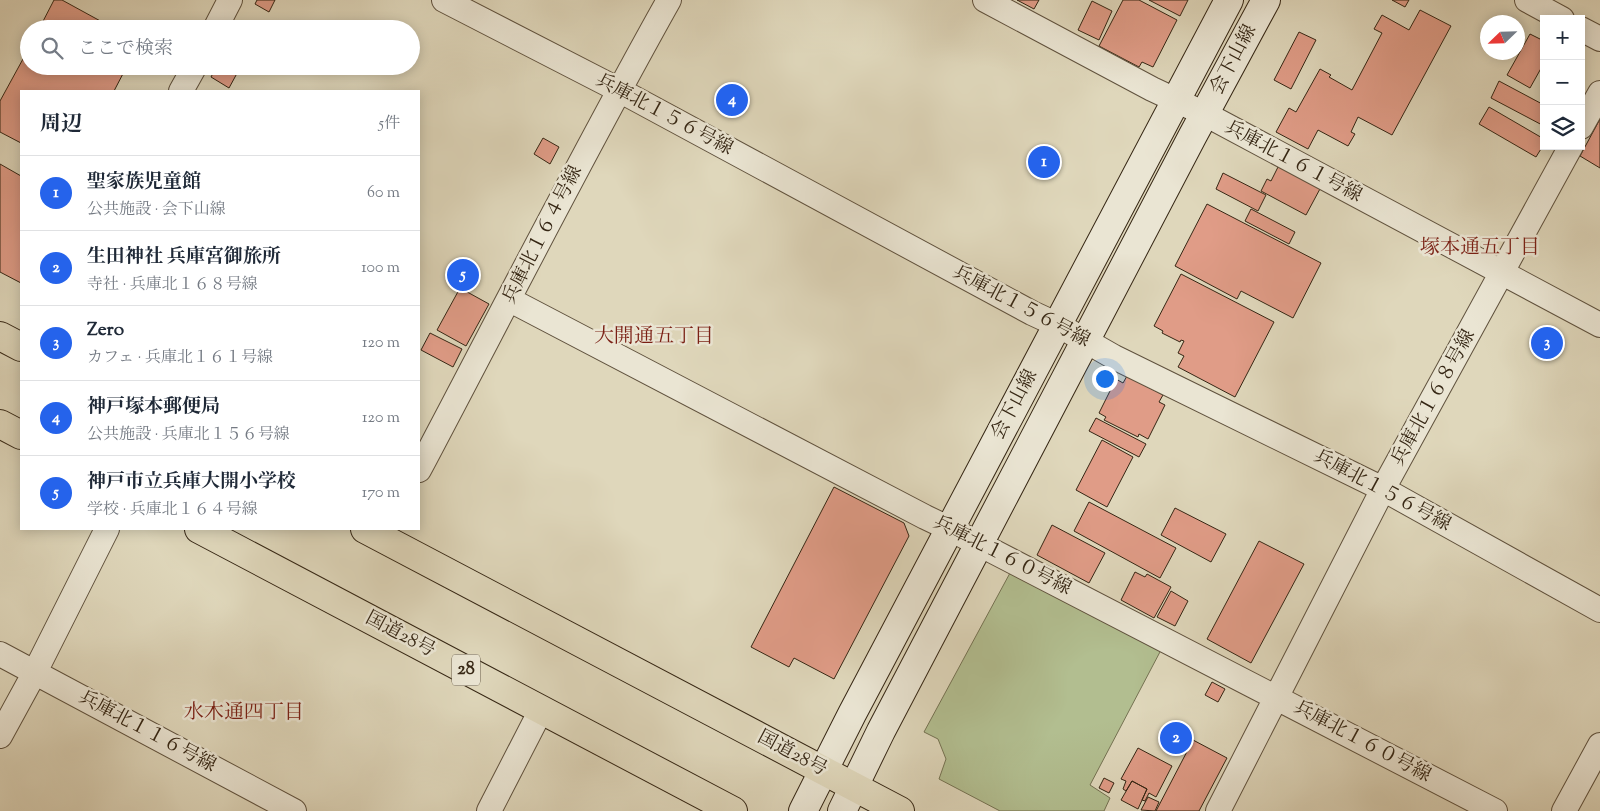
<!DOCTYPE html>
<html lang="ja">
<head>
<meta charset="utf-8">
<style>
  :root { --surface:#fff; --page:#f6f6f7; --text:#1f2937; --muted:#747a83; --line:#e0e1e3; --accent:#2563eb }
  body { margin:0; font-family:"Sorts Mill Goudy","Noto Serif JP",serif; background:var(--page); color:var(--text) }
  .controls { position:absolute; right:15px; top:15px; display:grid; overflow:hidden; border-radius:0px; box-shadow:0 2px 12px #0003 }
  .controls button { width:45px; height:45px; display:grid; place-items:center; padding:0; border:0; border-bottom:1px solid var(--line); background:var(--surface); color:var(--text); font:25px sans-serif }
  .compass { position:absolute; left:1480px; top:15px; width:45px; height:45px; border-radius:50%; background:var(--surface); box-shadow:0 2px 12px #0003; rotate:247deg }
  .you { position:absolute; left:1104px; top:378px; width:18px; height:18px; margin:-12px; border:4px solid #fff; border-radius:50%; background:#1a73e8; box-shadow:0 0 0 8px #1a73e833 }
  .badge { display:grid; place-items:center; width:32px; height:32px; border-radius:50%; background:var(--accent); color:#fff; font-size:16px; font-weight:700 }
  .pin { position:absolute; translate:-50% -50%; border:2px solid #fff; box-shadow:0 1px 5px #0006 }
  .list { margin:0; padding:0; list-style:none }
  h2 { display:flex; justify-content:space-between; align-items:center; height:65px; margin:0; padding:0 20px; font-size:21px }
  h2 small { font-size:16px; font-weight:400; color:var(--muted) }
  .list li { display:grid; grid-template-columns:32px 1fr auto; gap:15px; align-items:center; box-sizing:border-box; height:75px; padding:0 20px; border-top:1px solid var(--line) }
  .list b { display:block; font-size:19px; white-space:nowrap }
  .list p { margin:0; font-size:16px; white-space:nowrap; color:var(--muted) }
  .list em { font-size:16px; font-style:normal; color:var(--muted) }
  .icon { flex:none; width:28px; height:28px; fill:none; stroke:currentColor; stroke-width:2; stroke-linecap:round; stroke-linejoin:round }
  .map { position:relative; flex:none; width:1600px; height:811px; overflow:hidden }
  .search { position:absolute; background:var(--surface); box-shadow:0 2px 12px #0003; left:20px; top:20px; width:400px; height:55px; display:flex; align-items:center; gap:12px; box-sizing:border-box; padding:0 18px; border-radius:28px; color:var(--muted); font-size:19px }
  .panel { position:absolute; background:var(--surface); box-shadow:0 2px 12px #0003; left:20px; top:90px; width:400px; height:440px; border-radius:0px }
  .map>svg:first-child { display:block }
</style>
</head>
<body>
<div class="map">
<svg width="1600" height="811" viewBox="0 0 1600 811">
  <rect width="100%" height="100%" fill="#dfd7bb"/>
  <filter id="stains"><feTurbulence type="fractalNoise" baseFrequency=".004" numOctaves="4"/><feColorMatrix values="0 0 0 0 .2 0 0 0 0 .09 0 0 0 0 .02 0 0 0 .5 -.17"/></filter>
  <radialGradient id="worn" r=".72"><stop offset=".6" stop-color="#630" stop-opacity="0"/><stop offset="1" stop-color="#630" stop-opacity=".3"/></radialGradient>
  <path fill="#b2be90" stroke="#747252" d="M1010,573L1161,650L1090,785L1110,798L1104,811H1000L939,779L946,759L938,739L924,732Z"/>
  <path fill="#e09c87" stroke="#352614" d="M54,0H62L115,29H39Z
    M257,0H275L269,12L255,4Z
    M1017,0H1039L1034,9Z
    M1123,0H1139L1177,20L1153,67L1142,62L1139,67L1099,46Z
    M1149,0H1188L1180,16Z
    M1392,0H1409L1405,7Z
    M1092,1L1112,11L1099,40L1078,30Z
    M1420,10L1451,26L1392,135L1358,117L1351,132L1355,134L1348,146L1318,130L1308,149L1276,132L1289,108L1296,112L1320,69L1331,75L1329,77L1352,90L1382,33L1374,29L1382,15L1409,30Z
    M252,24L261,29H249Z
    M1299,32L1316,40L1291,89L1274,80Z
    M1530,34L1544,41V63L1530,88L1507,75Z
    M29,48V66H127L114,91H21V143L0,132V101Z
    M217,66H241L229,88L211,77Z
    M1499,81L1544,105V126L1491,98Z
    M1489,107L1544,139V144L1536,157L1479,124Z
    M1600,119V168L1580,156Z
    M543,138L559,147L550,164L534,154Z
    M0,164L21,176V283L0,272Z
    M1279,165L1321,187L1306,215L1261,191L1267,179L1271,181Z
    M1223,173L1266,195L1258,211L1216,189Z
    M1207,204L1321,263L1293,318L1241,291L1237,299L1175,266Z
    M1251,209L1295,232L1289,244L1245,221Z
    M1181,274L1274,322L1235,397L1178,367L1184,356L1178,353L1184,341L1181,340L1180,342L1162,333L1163,331L1154,326Z
    M460,288L489,304L466,346L437,330Z
    M430,333L462,349L453,367L421,350Z
    M1127,376L1163,395L1159,402L1165,405L1148,439L1139,434L1138,437L1104,420L1106,417L1099,413L1116,379L1123,383Z
    M1096,418L1146,444L1139,457L1089,431Z
    M1102,440L1133,457L1107,507L1076,490Z
    M834,487L904,523L909,536L834,679L794,658L789,667L751,647Z
    M1089,502L1176,548L1160,578L1074,531Z
    M1175,508L1226,534L1211,562L1161,535Z
    M1052,525L1105,553L1089,583L1037,555Z
    M1259,541L1304,564L1251,663L1207,639Z
    M1135,572L1145,577L1147,574L1171,587L1154,618L1121,600Z
    M1171,591L1188,601L1175,626L1157,617Z
    M1212,682L1225,689L1218,702L1205,695Z
    M1193,740L1227,758L1199,811H1156Z
    M1138,748L1172,766L1156,797L1149,793L1145,801L1142,800L1147,789L1132,781L1126,791L1123,789L1126,781L1121,779Z
    M1104,778L1114,783L1109,793L1099,788Z
    M1132,781L1147,789L1138,809L1121,800Z
    M1148,797L1159,802L1155,811L1141,810Z"/>
  <g fill="none" stroke-linecap="round" stroke-linejoin="round">
    <defs>
      <path id="street" d="M444,0L619,90L1032,313L1058,325L1114,357L1383,489L1600,610
        M985,0L1152,89L1205,114L1600,325
        M1527,0L1562,19
        M215,29L230,0
        M1581,29L1600,39
        M181,91L195,66
        M1581,127L1600,93
        M510,300L925,517L950,529L1495,811
        M419,470C502,313 582,155 669,0
        M0,654L294,811
        M0,736L35,672L107,529
        M489,811L541,710
        M1218,811L1383,489L1571,146
        M1564,811L1600,745"/>
      <path id="secondary" d="M803,811L852,714L1229,0
        M842,811L881,731L979,544L1192,137L1266,0"/>
      <path id="highway" d="M0,336L21,347
        M0,424L21,435
        M199,529L733,811
        M365,529L900,811"/>
    </defs>
    <use href="#street" stroke="#60523e" stroke-width="26"/>
    <use href="#secondary" stroke="#352614" stroke-width="30"/>
    <use href="#highway" stroke="#352614" stroke-width="30"/>
    <use href="#street" stroke="#eae5d3" stroke-width="24"/>
    <use href="#secondary" stroke="#eae5d3" stroke-width="28"/>
    <use href="#highway" stroke="#dfd7bb" stroke-width="28"/>
  </g>
  <g text-anchor="middle" dominant-baseline="central" stroke-width="5" stroke-linejoin="round" paint-order="stroke">
    <rect fill="#eae5d3" stroke="#6b5f4d" stroke-width="1" x="452" y="654.5" width="28" height="31" rx="4"/>
    <g font-size="18" font-weight="bold" fill="#352614">
      <text x="466" y="670">28</text>
    </g>
    <g font-size="19" fill="#352614" stroke="#eae5d3">
      <text transform="translate(1234 60) rotate(-62)">会下山線</text>
      <text transform="translate(664 115) rotate(28)">兵庫北１５６号線</text>
      <text transform="translate(1293 162) rotate(28)">兵庫北１６１号線</text>
      <text transform="translate(543 235) rotate(-63)">兵庫北１６４号線</text>
      <text transform="translate(1021 307) rotate(28)">兵庫北１５６号線</text>
      <text transform="translate(1434 398) rotate(-61)">兵庫北１６８号線</text>
      <text transform="translate(1015 405) rotate(-62)">会下山線</text>
      <text transform="translate(1382 491) rotate(28)">兵庫北１５６号線</text>
      <text transform="translate(1002 556) rotate(27)">兵庫北１６０号線</text>
      <text transform="translate(400 635) rotate(28)">国道28号</text>
      <text transform="translate(147 732) rotate(28)">兵庫北１１６号線</text>
      <text transform="translate(1362 742) rotate(28)">兵庫北１６０号線</text>
      <text transform="translate(792 754) rotate(28)">国道28号</text>
    </g>
    <g font-size="20" fill="#7a1f14" stroke="#eae5d3">
      <text x="1480" y="248">塚本通五丁目</text>
      <text x="654" y="337">大開通五丁目</text>
      <text x="244" y="713">水木通四丁目</text>
    </g>
  </g>
  <rect width="100%" height="100%" filter="url(#stains)"/>
  <rect width="100%" height="100%" fill="url(#worn)"/>
</svg>
<div class="controls">
<button>+</button>
<button>−</button>
<button><svg class="icon" aria-label="layers" viewBox="0 0 24 24"><path d="M12 4l9 5-9 5-9-5zM3 14l9 5 9-5"/></svg></button>
</div>
<svg class="compass" viewBox="-18 -18 36 36"><path d="M0-13l5 13h-10z" fill="#e53935"/><path d="M0 13l5-13h-10z" fill="#747a83"/></svg>
<div class="you"></div>
<div class="pin badge" style="left:1044px;top:162px">1</div>
<div class="pin badge" style="left:1176px;top:738px">2</div>
<div class="pin badge" style="left:1547px;top:343px">3</div>
<div class="pin badge" style="left:732px;top:100px">4</div>
<div class="pin badge" style="left:463px;top:275px">5</div>
<div class="search"><svg class="icon" aria-label="search" viewBox="0 0 24 24"><circle cx="10" cy="10" r="6"/><path d="M15 15l6 6"/></svg>ここで検索</div>
<section class="panel">
<h2>周辺<small>5件</small></h2>
<ul class="list">
<li><span class="badge">1</span><div><b>聖家族児童館</b><p>公共施設 · 会下山線</p></div><em>60 m</em></li>
<li><span class="badge">2</span><div><b>生田神社 兵庫宮御旅所</b><p>寺社 · 兵庫北１６８号線</p></div><em>100 m</em></li>
<li><span class="badge">3</span><div><b>Zero</b><p>カフェ · 兵庫北１６１号線</p></div><em>120 m</em></li>
<li><span class="badge">4</span><div><b>神戸塚本郵便局</b><p>公共施設 · 兵庫北１５６号線</p></div><em>120 m</em></li>
<li><span class="badge">5</span><div><b>神戸市立兵庫大開小学校</b><p>学校 · 兵庫北１６４号線</p></div><em>170 m</em></li>
</ul>
</section>
</div>
</body>
</html>
